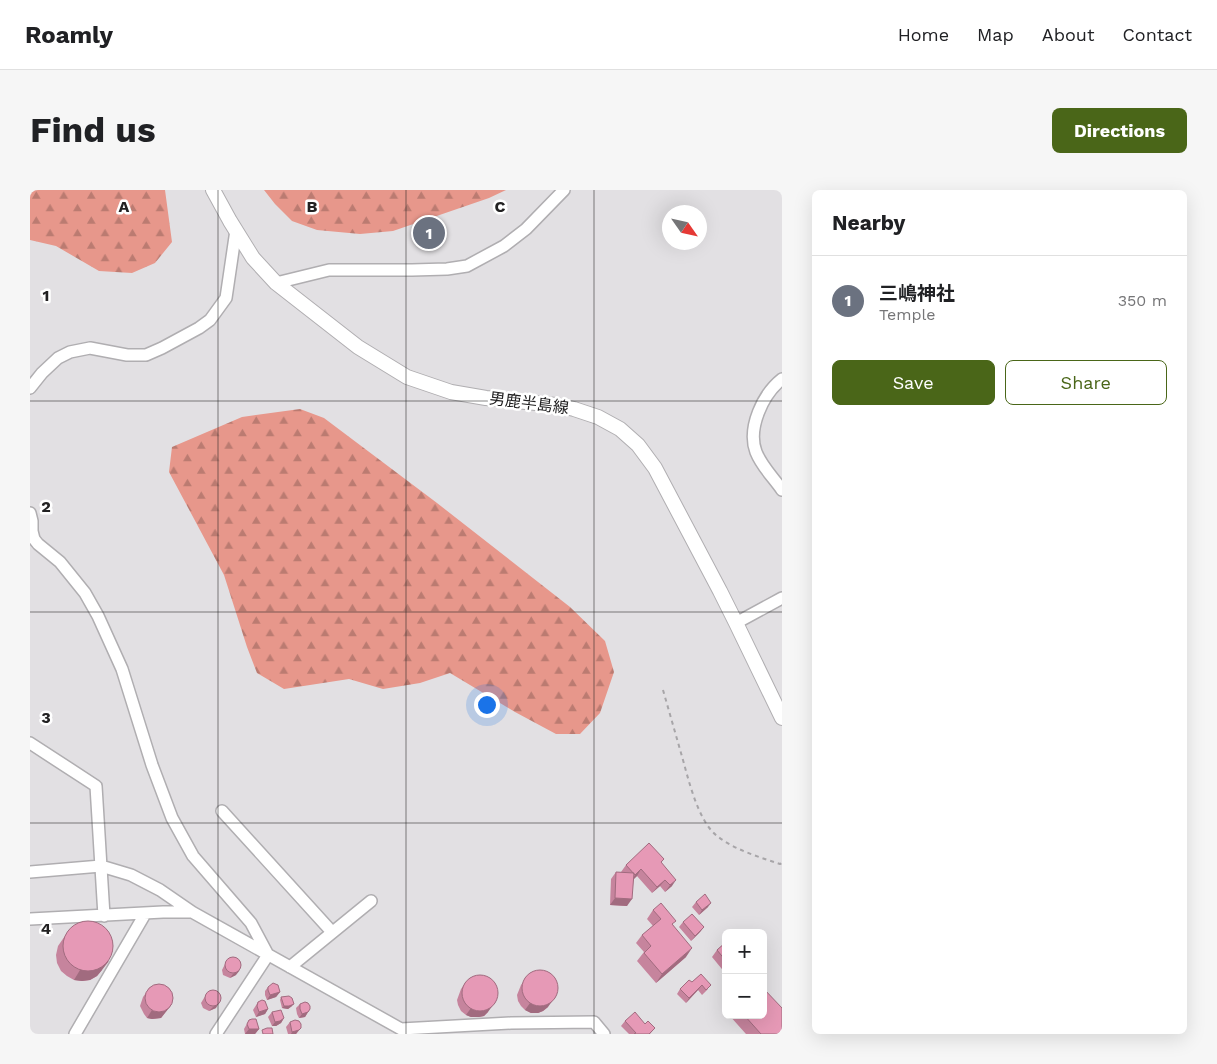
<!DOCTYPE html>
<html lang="en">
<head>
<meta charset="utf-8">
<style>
  :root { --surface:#fff; --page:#f6f6f6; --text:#202124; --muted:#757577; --line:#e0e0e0; --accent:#4a6618 }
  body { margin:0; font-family:"Work Sans","Noto Sans JP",sans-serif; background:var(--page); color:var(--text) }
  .controls { position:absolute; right:15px; bottom:15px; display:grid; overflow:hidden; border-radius:8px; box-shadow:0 5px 20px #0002 }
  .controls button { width:45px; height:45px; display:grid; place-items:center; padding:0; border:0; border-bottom:1px solid var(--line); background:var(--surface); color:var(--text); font:25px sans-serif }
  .compass { position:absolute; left:632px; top:15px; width:45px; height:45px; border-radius:50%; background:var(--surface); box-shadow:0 5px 20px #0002; rotate:124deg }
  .you { position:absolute; left:456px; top:514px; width:18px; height:18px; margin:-12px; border:4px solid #fff; border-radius:50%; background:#1a73e8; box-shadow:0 0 0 8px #1a73e833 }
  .badge { display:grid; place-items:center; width:32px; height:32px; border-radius:50%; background:var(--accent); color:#fff; font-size:16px; font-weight:700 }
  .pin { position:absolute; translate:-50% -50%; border:2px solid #fff; box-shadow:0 1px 5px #0006 }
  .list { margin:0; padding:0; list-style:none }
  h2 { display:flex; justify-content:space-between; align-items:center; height:65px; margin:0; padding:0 20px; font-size:21px }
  h2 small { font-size:16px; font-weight:400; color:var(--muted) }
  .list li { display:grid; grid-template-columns:32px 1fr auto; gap:15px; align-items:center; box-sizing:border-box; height:90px; padding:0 20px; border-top:1px solid var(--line) }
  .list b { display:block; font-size:19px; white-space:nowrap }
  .list p { margin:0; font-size:16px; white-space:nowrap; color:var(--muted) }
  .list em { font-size:16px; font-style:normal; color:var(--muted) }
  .actions { display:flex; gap:10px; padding:15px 20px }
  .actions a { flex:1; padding:11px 0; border:1px solid var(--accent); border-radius:8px; text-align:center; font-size:18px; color:var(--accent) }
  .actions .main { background:var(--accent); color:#fff }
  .map { position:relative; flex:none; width:752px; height:844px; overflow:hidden; border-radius:8px }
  header { display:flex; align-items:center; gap:30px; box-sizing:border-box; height:70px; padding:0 25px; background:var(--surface); border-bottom:1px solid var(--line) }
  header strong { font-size:24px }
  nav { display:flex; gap:28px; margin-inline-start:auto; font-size:18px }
  .intro { display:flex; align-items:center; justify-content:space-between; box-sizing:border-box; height:120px; padding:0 30px }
  h1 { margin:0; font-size:35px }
  .button { padding:12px 22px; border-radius:8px; background:var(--accent); color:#fff; font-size:18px; font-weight:700 }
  main { display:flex; gap:30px; padding:0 30px }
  aside { flex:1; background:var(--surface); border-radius:8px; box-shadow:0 5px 20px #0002 }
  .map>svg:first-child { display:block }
</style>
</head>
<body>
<header>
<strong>Roamly</strong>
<nav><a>Home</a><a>Map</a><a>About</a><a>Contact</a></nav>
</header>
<div class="intro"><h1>Find us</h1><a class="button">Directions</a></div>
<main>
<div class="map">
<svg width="752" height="844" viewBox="0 0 752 844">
  <defs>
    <pattern id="forest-firs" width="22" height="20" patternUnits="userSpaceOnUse" patternTransform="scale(1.25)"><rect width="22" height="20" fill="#e7978b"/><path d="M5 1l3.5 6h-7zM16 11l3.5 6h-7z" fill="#bb7b71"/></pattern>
  </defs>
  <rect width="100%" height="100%" fill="#e2e0e3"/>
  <path fill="url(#forest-firs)" d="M0,0H135L142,52L125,73L102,83L69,81L26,56L0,50Z
    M234,0H476L459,8L363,41L330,44L287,40L262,31L245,14Z
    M270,219L294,228L407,313L540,417L575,451L584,482L570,523L550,544H526L485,522L420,483L390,493L353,499L319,489L254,499L227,483L217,457L194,385L139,282L142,257L212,227Z"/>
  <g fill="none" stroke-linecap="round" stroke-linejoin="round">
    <defs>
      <path id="minor" d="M246,93L299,80H382L417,79L437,76L474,56L496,39L534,0
        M752,189C733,204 717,238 726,262C732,277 743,287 752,300
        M0,198L12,183L28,168L40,162L60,158L97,165H116L132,158L169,138L180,130L196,108L206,40
        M0,323L2,331V341L4,349L8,354L30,372L55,403L68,426L92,479L122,575L142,628L163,666L221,733L237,763
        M706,433L752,408
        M0,553L66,596L74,726
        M192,621L302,742
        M0,682L71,676L101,685L130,700L162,722
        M0,729L133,722H162L371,839L481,833L564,832L574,844
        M260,777L341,711
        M45,844L115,724
        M186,844L238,765"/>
      <path id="major" d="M183,0L200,31L223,68L246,93L328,157L377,187L421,202L456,208L526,215L544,219L568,227L590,239L608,255L625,278L690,401L706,433L752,528"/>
    </defs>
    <use href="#minor" stroke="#b0aeb1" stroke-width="14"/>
    <use href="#major" stroke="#b0aeb1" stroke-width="16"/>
    <path stroke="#a7a5a8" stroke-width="2" stroke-dasharray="4 4" stroke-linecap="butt" d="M633,500C639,521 645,542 651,563C658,587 667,630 687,646C705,660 729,667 750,674L752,673"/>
    <use href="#minor" stroke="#fff" stroke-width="11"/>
    <use href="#major" stroke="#fff" stroke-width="14"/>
  </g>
  <path fill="#c6849d" d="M634,669L631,673L642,696L635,702L630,696L622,703L607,686L603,689L597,716L580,715L581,689L586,682H592H591L596,675Z
    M666,712L678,717L669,725L662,717Z
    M623,720L643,735L656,767L626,793L607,771L614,762L606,753L612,745L623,736L617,729Z
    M653,732L674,737L670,742L661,751L649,737Z
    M39,740L72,780L67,786L60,790L52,791L44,790L37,786L31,781L27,773L26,765L28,756Z
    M696,752V784L682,767L687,760Z
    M197,770L206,785L200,788L193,785L192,780Z
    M671,784L678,799L672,805L668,800L656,813L647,804L650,799L662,792Z
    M496,788L518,817L513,821L508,823H501L495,820L491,816L488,811L487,805L491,795Z
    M436,792L458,822L454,826L449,827H441L436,825L431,821L428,815L427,810L431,799Z
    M238,797L250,802L246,807L237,810L235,805V801Z
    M118,800L142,814L131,828L122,829L117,828L114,824L110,816L113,807Z
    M177,803L186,818L179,821L173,818L171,813Z
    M251,807L262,816L258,819L252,818L250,810Z
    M228,812L238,819L235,824L226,827L223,820Z
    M270,814L280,819L275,827L269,828L267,824L266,818Z
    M242,822L254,828L251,833L246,836H242L238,827Z
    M699,825H733L752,844H716Z
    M219,830L229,839L225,844H215L214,839Z
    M595,831L615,834L625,838L620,844H599L591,836Z
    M260,832L271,838L266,844H258L256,837Z"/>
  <path fill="#a16b7f" d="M611,679L607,686L601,692L605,685Z
    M635,690L630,696L622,703L627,697Z
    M646,690L642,696L635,702L640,695Z
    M585,708L602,709L597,716L580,715Z
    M681,713L678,717L669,725L672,720Z
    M674,737L670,742L661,751L665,746Z
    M662,758L656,767L626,793L632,784Z
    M79,771L72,780L67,786L60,790L52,791L44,790L50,780Z
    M210,780L206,785L200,788L203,784Z
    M672,795L668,800L656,813L659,808Z
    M250,802L246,807L237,810L240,805Z
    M523,810L518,817L513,821L508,823H501L495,820L500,813Z
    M189,813L186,818L179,821L183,817Z
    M142,814L131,828L122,829L117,828L122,820Z
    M264,814L262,816L258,819L252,818L254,816Z
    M463,815L458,822L454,826L449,827H441L436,825L441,818Z
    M238,819L235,824L226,827L229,822Z
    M278,822L275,827L269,828L272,824Z
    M254,828L251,833L246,836H242L245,832Z
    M219,839H229L225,844H215Z
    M269,840L266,844H261L262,842Z"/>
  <path fill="#e699b6" stroke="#a16b7f" d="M619,653L634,669L631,672L646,690L640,695L635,690L627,697L611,679L605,685L596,675Z
    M586,682L604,683L602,709L585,708Z
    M675,704L681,713L672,720L666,712Z
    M631,713L646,731L642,734L662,758L632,784L614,763L621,756L612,745L631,729L623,720Z
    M662,724L674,737L665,746L653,732Z
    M33 756a25 25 0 1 1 50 0a25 25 0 1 1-50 0Z
    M696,752V771L687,760Z
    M195 775a8 8 0 1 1 16 0a8 8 0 1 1-16 0Z
    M492 798a18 18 0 1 1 36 0a18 18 0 1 1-36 0Z
    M671,784L681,795L676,800L672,795L659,808L650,799L659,790L662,792Z
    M432 803a18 18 0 1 1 36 0a18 18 0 1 1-36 0Z
    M243,793L248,795L250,802L240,805L238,800V797Z
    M115 808a14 14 0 1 1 28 0a14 14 0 1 1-28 0Z
    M733,798L752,818V844H731L714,825H733Z
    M175 808a8 8 0 1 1 16 0a8 8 0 1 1-16 0Z
    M259,806L262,808L264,814L259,816H254L251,807Z
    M232,810L235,811L238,819L229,822L227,816L228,812Z
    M275,812L278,813L280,816V819L278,822L272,824L270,819V814Z
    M251,820L254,828L250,831L245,832L242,822Z
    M605,822L615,834L618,831L625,838L619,844H604L606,843L595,831Z
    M222,829H226L229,839H219L217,834L219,830Z
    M265,830L269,831L271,834V838L269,840L262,842L260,832Z
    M237,838H242L243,844H233L232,840Z"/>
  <path fill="none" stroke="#222122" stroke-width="1" stroke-opacity="0.55" d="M188,0V844M376,0V844M564,0V844M0,211H752M0,422H752M0,633H752"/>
  <g text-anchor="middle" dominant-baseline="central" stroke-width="5" stroke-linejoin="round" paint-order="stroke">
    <g font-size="16" fill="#222122" stroke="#fff">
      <text transform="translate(499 213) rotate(7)">男鹿半島線</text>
    </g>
  </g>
  <g font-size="16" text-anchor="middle" font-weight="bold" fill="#222122" stroke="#fff" stroke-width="5" stroke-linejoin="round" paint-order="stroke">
    <text x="94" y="22">A</text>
    <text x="282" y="22">B</text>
    <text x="470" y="22">C</text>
    <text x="16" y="111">1</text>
    <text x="16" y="322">2</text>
    <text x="16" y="533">3</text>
    <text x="16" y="744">4</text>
  </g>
</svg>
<div class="controls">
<button>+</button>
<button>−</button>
</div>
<svg class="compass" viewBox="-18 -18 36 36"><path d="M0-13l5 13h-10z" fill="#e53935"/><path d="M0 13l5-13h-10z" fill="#757577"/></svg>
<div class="you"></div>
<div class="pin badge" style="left:399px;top:43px;background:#6b7280">1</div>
</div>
<aside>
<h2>Nearby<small></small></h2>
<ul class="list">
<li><span class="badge" style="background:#6b7280">1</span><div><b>三嶋神社</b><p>Temple</p></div><em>350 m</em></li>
</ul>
<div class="actions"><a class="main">Save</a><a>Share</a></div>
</aside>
</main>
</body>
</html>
